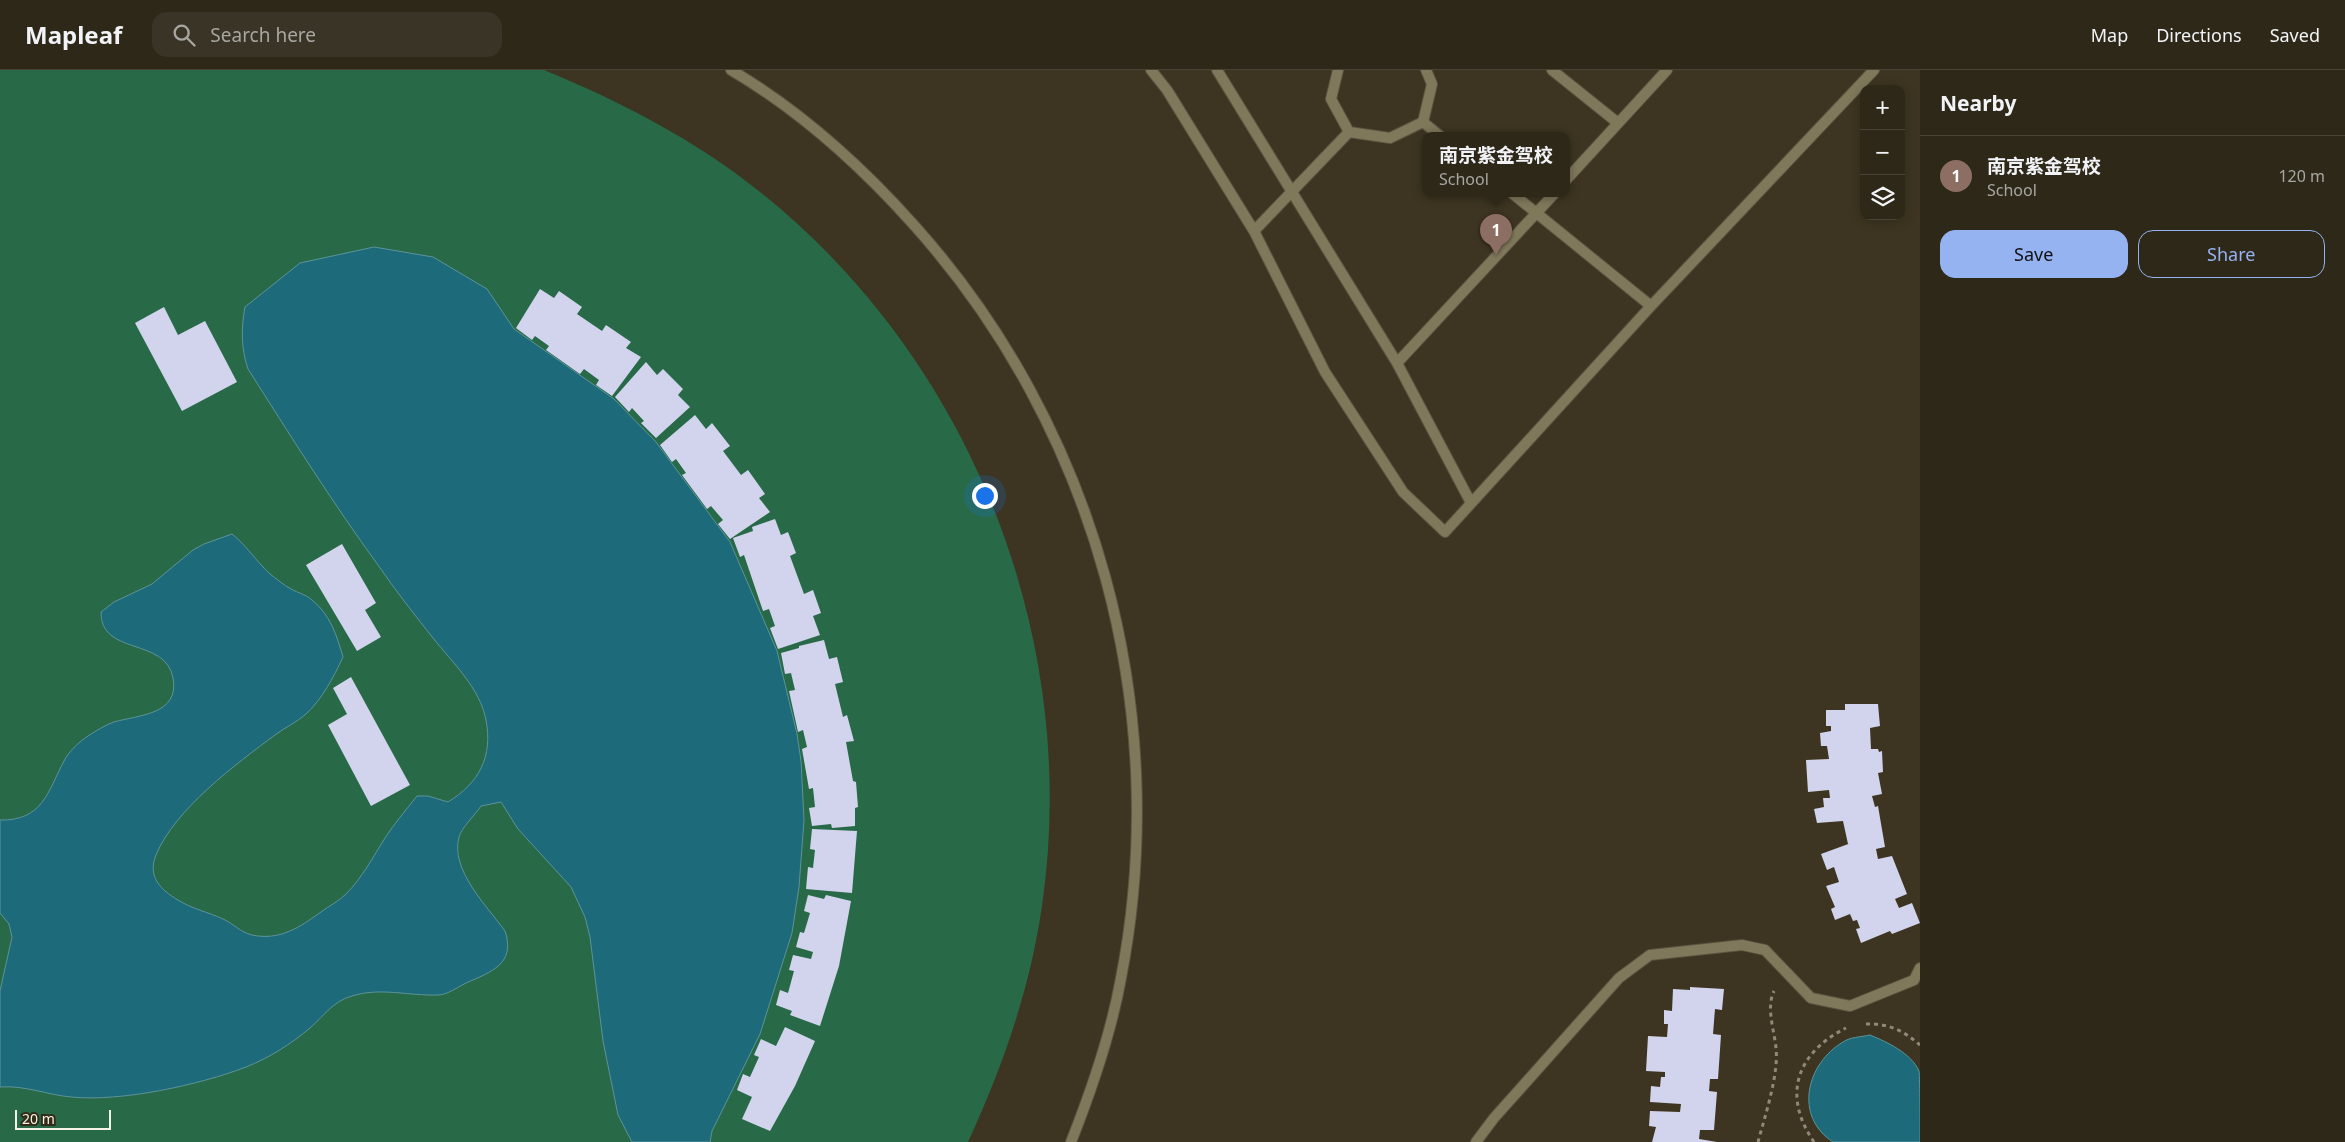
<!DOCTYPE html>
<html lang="en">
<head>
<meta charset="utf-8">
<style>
  :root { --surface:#2e2819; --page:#3a3426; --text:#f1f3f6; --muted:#a7a6a2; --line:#494438; --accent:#95b2f1 }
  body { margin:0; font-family:"Noto Sans","Noto Sans SC",sans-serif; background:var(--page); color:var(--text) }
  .controls { position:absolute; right:15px; top:15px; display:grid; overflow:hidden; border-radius:10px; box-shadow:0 2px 12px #0003 }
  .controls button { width:45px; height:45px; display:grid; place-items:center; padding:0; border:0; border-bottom:1px solid var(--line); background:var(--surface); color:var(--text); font:25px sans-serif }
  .scale { position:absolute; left:15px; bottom:12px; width:96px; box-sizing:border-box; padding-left:5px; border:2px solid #f6f2e5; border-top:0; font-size:14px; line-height:18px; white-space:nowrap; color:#f6f2e5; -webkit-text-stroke:4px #322b17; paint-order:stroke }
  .you { position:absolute; left:984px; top:425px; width:18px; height:18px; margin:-12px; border:4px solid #fff; border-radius:50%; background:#1a73e8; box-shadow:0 0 0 8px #1a73e833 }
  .badge { display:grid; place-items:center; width:32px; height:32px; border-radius:50%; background:var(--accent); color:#fff; font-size:16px; font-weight:700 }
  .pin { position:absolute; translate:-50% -41px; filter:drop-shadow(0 1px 2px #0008) }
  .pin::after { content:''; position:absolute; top:26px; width:18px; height:15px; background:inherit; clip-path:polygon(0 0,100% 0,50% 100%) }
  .popup { position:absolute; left:1422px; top:62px; width:148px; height:65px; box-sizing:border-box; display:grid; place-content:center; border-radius:10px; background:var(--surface); filter:drop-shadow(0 1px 4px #0005); font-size:16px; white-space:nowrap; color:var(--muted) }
  .popup b { font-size:19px; color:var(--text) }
  .popup::after { content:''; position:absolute; left:50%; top:100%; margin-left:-10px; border:10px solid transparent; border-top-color:var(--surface) }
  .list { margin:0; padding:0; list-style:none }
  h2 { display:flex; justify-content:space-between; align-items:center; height:65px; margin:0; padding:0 20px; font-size:21px }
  h2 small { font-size:16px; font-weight:400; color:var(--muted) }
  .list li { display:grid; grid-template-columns:32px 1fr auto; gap:15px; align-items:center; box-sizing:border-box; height:80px; padding:0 20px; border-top:1px solid var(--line) }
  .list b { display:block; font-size:19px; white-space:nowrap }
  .list p { margin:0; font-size:16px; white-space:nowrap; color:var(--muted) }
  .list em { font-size:16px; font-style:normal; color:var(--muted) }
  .actions { display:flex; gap:10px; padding:15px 20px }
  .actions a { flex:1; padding:11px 0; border:1px solid var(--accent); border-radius:15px; text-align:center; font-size:18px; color:var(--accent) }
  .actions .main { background:var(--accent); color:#111 }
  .icon { flex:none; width:28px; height:28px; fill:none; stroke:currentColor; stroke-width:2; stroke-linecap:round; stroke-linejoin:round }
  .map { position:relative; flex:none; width:1920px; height:1072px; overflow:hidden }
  header { display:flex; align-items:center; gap:30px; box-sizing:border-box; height:70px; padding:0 25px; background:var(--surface); border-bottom:1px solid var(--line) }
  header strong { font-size:24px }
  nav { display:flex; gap:28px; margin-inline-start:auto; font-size:18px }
  .search { width:350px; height:45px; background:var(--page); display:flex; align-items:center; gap:12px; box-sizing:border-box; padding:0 18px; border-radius:15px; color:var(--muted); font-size:19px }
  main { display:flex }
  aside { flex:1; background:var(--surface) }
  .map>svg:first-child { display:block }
</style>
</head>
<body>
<header>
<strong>Mapleaf</strong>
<div class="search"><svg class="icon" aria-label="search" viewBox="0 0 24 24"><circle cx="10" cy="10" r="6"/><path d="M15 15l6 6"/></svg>Search here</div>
<nav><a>Map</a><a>Directions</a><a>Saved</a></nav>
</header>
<main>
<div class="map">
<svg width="1920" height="1072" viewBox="0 0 1920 1072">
  <rect width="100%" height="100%" fill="#3d3521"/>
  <path fill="#286a48" d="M0,0H544C621,32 694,69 760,122C971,290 1081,568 1042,836C1030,919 1003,996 968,1072H0Z"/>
  <path fill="#1c6a7a" stroke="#5d939a" d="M374,177L433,187L487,219L514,259L614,329L656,372L730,472L777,581L797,664L801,691L804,750L799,817L792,863L760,964L712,1061L710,1072H632L618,1045L603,971L590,867L585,847L571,817L518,759L501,732L481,736C475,745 462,757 459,767C450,800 487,836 505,861C516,894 491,902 466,913C458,917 447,925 438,925C409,926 380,917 352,926C333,931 324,946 310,958C291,974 269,988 246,997C199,1015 121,1032 71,1027C48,1025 24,1015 0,1017V921L12,867L9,854L0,843V750C43,751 48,721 64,691C69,681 79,672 88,666C96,661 105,655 114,652C138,645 180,645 173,608C166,567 100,586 101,542L114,532L152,514L193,480L204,474L232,464C246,475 256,491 269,503C276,509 284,515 291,519C298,523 307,525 312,530C330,544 337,566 343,587C333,608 323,628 306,644C297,652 284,658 275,665C236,694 175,739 156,785C147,807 161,820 178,830C192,839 208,842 223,849C234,854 240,862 252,865C280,871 300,857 321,842C329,836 339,831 346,824C362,808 373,787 385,768C394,754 406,740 417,726H428L448,732C479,713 493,687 486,650C480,618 452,592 433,568C414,544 395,520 378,495C332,432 290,365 248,299C241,278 241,259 245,237L300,193Z
    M1870,965C1887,972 1911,983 1919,1001C1920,1008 1920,1061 1920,1072H1833C1793,1046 1807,993 1843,972C1850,967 1861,967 1870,965Z"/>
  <path fill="#d2d4ed" d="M540,219L554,228L559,221L582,237L577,244L602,261L606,255L631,272L626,278L641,287L612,326L596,315L599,310L584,299L580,304L546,280L549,276L535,266L532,270L516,258Z
    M164,237L178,265L205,251L237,312L182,341L135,253Z
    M646,292L657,305L663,299L683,319L678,325L690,337L656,368L641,353L644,351L632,338L629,342L615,327Z
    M695,345L706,359L712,353L730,376L723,381L741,405L748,400L765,424L759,428L770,442L730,469L718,454L723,450L711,436L707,439L682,405L686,403L676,389L672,392L660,375Z
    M775,449L781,465L788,462L796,483L790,486L804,524L813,520L821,543L813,546L820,565L778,579L770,558L775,556L769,539L763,541L744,485L740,487L733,468L753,461L752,457Z
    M342,474L376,533L365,540L381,567L357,581L306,495Z
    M824,570L829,589L837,587L843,612L835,614L843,647L847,645L854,671L846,672L853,711L856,712L858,737L855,738V756L832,758L831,754L812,756L809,738L815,737L813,718L809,719L802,679L807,677L803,660L798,662L789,621L795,620L791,603L785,604L781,583L799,578V576Z
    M351,607L410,715L371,736L328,655L347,644L333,618Z
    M1845,634H1878L1880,656L1870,658L1871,679H1878L1879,682L1882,681L1883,702L1878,703L1882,724L1872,726L1875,737L1878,736L1885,777L1876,779L1878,789L1892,786L1907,824L1895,829L1899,838L1912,833L1920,853L1892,864L1890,861L1861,873L1856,859L1860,858L1857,850L1853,851L1850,844L1835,850L1831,839L1835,837L1826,816L1839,812L1834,797L1827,800L1821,784L1851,773L1848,774L1843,751L1817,753L1814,739L1824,737L1823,728H1830L1829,720L1808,722L1806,690L1829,689L1827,676H1821L1820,663L1831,661V656H1826V640H1845Z
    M812,759L857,761L852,823L806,819L808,797L813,798L815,780L810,779Z
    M808,825L824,829L826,825L851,831L839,896L820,956L790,945L792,941L776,935L780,920L788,923L794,901L789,900L793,885L811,889L813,882L796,877L800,862L804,863L810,843L804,841Z
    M1690,917L1724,919L1722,940L1715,939L1713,964L1721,965L1718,1009H1710L1709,1021L1717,1022L1714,1060H1700L1699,1069L1717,1072H1652L1656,1057L1649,1056L1650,1041L1680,1042L1681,1034L1650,1032L1651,1016L1660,1017L1661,1007H1665V1002L1646,1001L1648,966L1667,967L1668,954H1664V940L1672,941L1673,919L1690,920Z
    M785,957L815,971L795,1016L770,1061L742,1049L752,1027L737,1020L743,1004L750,1007L759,987L754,985L761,969L776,976Z"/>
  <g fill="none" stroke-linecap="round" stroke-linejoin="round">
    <defs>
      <path id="lane" d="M731,0C799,40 861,96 913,154C1096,357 1173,640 1121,908C1111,964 1092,1019 1071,1072
        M1151,0L1167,20L1254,161L1325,302L1403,422L1445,462L1651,236L1874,0
        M1217,0L1397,293L1471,433
        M1338,0L1331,29L1349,62L1390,68L1423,52L1432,14L1426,0
        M1552,0L1618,53
        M1423,52L1440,66
        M1566,110L1667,0
        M1513,124L1651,236
        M1254,161L1349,62
        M1397,293L1554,124
        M1476,1072L1494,1048L1619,908L1650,885L1742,875L1765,880L1811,928L1850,936L1914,910L1920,898"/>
    </defs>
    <use href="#lane" stroke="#5b5340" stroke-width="12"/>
    <path stroke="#8f8978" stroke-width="3" stroke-dasharray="4 4" stroke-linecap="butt" d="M1866,954C1888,953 1904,961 1920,975
      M1758,1072C1765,1046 1779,1004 1776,978C1774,959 1766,938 1774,921
      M1814,1072C1782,1026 1796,983 1846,958"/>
    <use href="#lane" stroke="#80785b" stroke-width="10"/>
  </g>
</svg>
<div class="controls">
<button>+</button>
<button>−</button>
<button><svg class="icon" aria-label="layers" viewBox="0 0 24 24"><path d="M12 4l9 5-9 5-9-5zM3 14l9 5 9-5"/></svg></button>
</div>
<div class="scale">20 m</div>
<div class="you"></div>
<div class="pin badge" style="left:1496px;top:185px;background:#8d6e63">1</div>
<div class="popup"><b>南京紫金驾校</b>School</div>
</div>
<aside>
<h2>Nearby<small></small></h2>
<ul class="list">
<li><span class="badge" style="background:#8d6e63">1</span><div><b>南京紫金驾校</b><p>School</p></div><em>120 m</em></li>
</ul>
<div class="actions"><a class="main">Save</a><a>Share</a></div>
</aside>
</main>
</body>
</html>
